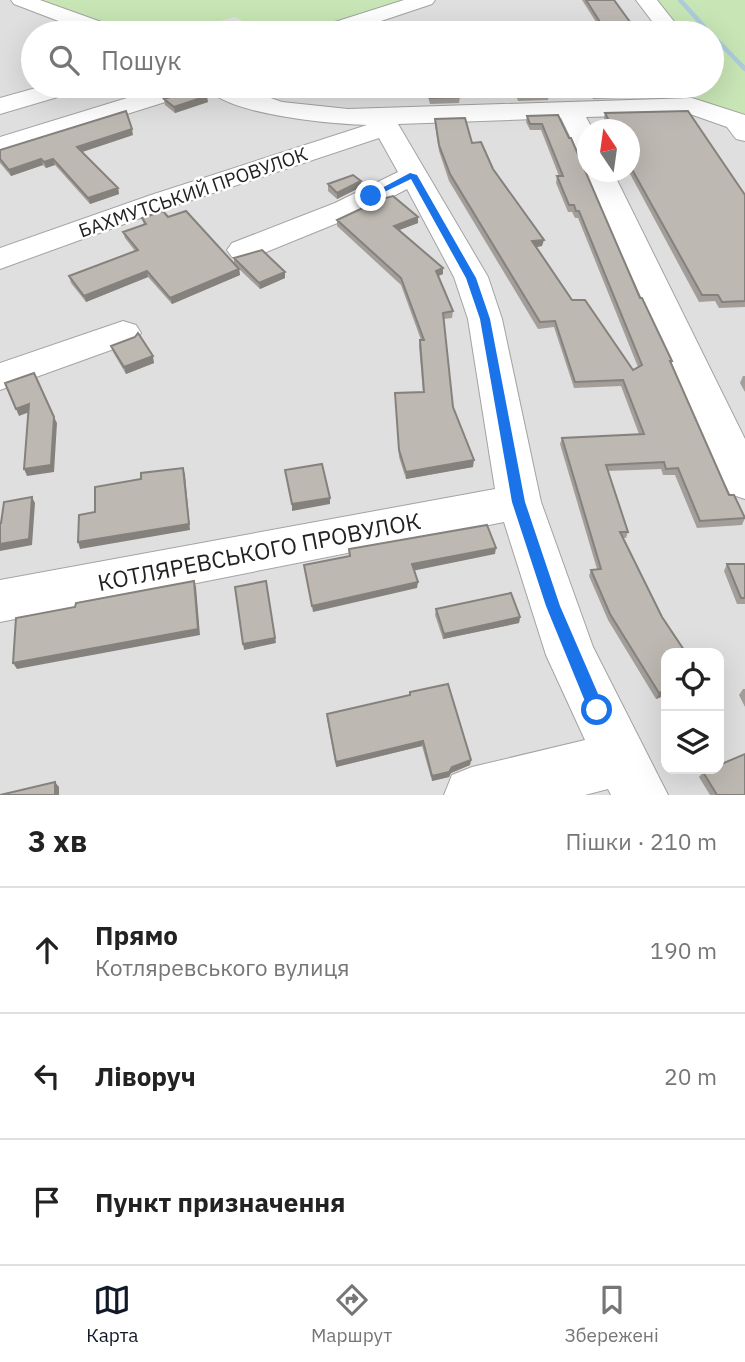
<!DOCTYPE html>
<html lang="uk">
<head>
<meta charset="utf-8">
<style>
  :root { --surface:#fff; --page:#f2f2f2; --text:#222; --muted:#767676; --line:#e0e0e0; --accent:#111827 }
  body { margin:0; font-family:"IBM Plex Sans",sans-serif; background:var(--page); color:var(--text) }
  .controls { position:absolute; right:21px; bottom:21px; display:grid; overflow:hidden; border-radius:14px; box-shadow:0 7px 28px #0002 }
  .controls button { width:63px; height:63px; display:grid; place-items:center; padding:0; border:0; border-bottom:2px solid var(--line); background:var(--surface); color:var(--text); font:35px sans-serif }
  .compass { position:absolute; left:577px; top:119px; width:63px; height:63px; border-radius:50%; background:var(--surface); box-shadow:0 7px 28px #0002; rotate:347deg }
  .stop { position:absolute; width:21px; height:21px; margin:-16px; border:5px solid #1a73e8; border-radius:50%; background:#fff }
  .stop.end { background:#1a73e8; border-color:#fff; box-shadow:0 2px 7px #0008 }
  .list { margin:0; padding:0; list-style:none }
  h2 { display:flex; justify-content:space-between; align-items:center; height:91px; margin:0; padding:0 28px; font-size:30px }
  h2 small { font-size:23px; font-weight:400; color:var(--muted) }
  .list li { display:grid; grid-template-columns:46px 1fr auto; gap:21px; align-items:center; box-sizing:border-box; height:126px; padding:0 28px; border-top:2px solid var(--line) }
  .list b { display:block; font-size:26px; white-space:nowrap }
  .list p { margin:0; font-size:23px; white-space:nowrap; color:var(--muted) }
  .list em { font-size:23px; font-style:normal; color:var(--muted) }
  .icon { flex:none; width:38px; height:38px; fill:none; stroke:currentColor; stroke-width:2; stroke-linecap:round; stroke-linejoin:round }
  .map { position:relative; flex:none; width:745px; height:795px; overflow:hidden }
  .search { position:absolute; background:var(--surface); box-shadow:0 7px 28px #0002; left:21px; right:21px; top:21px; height:77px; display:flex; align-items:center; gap:18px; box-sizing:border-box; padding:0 24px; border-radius:38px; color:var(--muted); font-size:26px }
  .sheet { height:469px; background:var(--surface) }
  nav { display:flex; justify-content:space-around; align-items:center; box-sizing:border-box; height:98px; border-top:2px solid var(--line); background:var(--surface); font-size:19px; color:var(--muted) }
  nav a { display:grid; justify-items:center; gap:4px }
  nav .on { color:var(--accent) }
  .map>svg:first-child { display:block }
</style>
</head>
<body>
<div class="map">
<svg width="745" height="795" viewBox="0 0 745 795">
  <rect width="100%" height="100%" fill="#f1efe9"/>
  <path fill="#dfdfdf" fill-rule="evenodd" d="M0,0H21L110,33H33V86H703L692,105L745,133V795H0ZM588,130H630V172H588ZM666,653H719V769H666Z
    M425,0H646L672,33H324Z
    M235,17L264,33H176Z"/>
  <path fill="#c7e5b5" d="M21,0H425L324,33H264L235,17L176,33H110Z
    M646,0H745V133L692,106L703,86H712V33H672Z"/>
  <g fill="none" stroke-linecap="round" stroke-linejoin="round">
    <path stroke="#aecbda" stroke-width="4.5" d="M680,0L710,33
      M712,35L745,69"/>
    <defs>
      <path id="minor" d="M11,0H40L118,28L121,33H90L14,4Z
        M404,0H435L432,4L345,33H313L316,28Z
        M636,0H657L683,33H661Z
        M43,86H81L78,91L0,114V98Z
        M166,86H203L200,91L0,154V137Z
        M205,86H237L282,102L348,109L692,98L745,115V141L736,139L727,127L690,114L586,117L593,130H588V155L578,153L561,118L398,124L488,277L502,319L541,502L593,647L668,795H611L608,789L585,795H444L452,775L472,767L585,740L546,655L504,522L0,622V580L495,489L468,319L454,277L407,189L357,215L254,257L243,260L232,257L227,250L232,243L335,203L398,172L379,138L171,207L0,269V248L151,195L367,125C332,124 225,115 205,86Z
        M588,168V172H613L745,439V499L730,494L724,482L585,172Z
        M123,321L136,325L141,333L136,341L0,390V363Z"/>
    </defs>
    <use href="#minor" stroke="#a3a3a3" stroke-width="2"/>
    <use href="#minor" fill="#fff" fill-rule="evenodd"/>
  </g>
  <path fill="#a39e99" d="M582,0H614L638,33H603Z
    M425,86H457L460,97L459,103L430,104Z
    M513,86H545L549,94L548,100L518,101Z
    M586,86H670L674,90L672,96L593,99Z
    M164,99L208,102L175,113L165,105Z
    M605,113L745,195V307L719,308L715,301L699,302L629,172V130H609L604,119Z
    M558,115L640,298L672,361L671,364L729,495L745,518L742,525L697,528L675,475H663L661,469L608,471L628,532L626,538H623L666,695L656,699L608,620L589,576L591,570L597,569L560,444L562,438L639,434L621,386L574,388L554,327L538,329L449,181L439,151L435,125V119L472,143L493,169L542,246L536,247L572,300L633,370L638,367L578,218H575L572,212H568L556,183L557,176H559L541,130H530L526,122L527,116Z
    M133,135L82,152L118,188L119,194L90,204L55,165L46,168L43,165L11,176L0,163V150Z
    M361,181V187L337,199L328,191V184Z
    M168,217L234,264V258L285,278L260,289L239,269L240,275L172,304L148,277L86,302L71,283L69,276L135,251L125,238L123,232L144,225L142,218Z
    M337,220L418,223L399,230L443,274L438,276L453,311L452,318L444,319L453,407L473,467L406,479L399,457L395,393L423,392L419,346L420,340H421L401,285L337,226Z
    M135,337L154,363L126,374L113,352L111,346Z
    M743,376H745V392L740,383Z
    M727,564H745V604H737L724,571Z
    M436,609L520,617L519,623L443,639L435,615Z
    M743,689H745V707L739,695Z
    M410,692L471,760L470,765L451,773L449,777L432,781L422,746L336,767L327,719L409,695Z
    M703,772L745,795H710L699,777Z"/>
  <path fill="#85817d" d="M145,86H158L146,90Z
    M207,96L208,102L175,113L174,107Z
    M132,129L133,135L79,153L77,147Z
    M41,159L43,165L11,176L9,170Z
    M53,159L55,165L46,168L44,162Z
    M361,181V187L337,199V193Z
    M118,188L119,194L90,204L88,198Z
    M418,217V223L394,232V226Z
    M544,240L542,246L531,248L532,241Z
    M443,268V274L436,277V271Z
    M239,269L240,275L172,304L170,298Z
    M147,271L148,277L86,302L84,296Z
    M285,272V278L260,289L259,283Z
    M153,356L154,363L126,374L124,367Z
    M29,404L32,411L19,416L16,409Z
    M54,417L57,423L54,472L27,476L24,469Z
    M474,460L473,467L406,479V472Z
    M183,468L185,474L190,530L80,549L78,542Z
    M32,497L35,503L32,545L0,551V544Z
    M330,498V504L292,511V504Z
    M496,548L495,554L412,571V564Z
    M194,581L196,587L200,635L17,669L13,663Z
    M266,581L276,643L244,650L243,644Z
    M418,582L417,588L313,612L312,606Z
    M520,617L519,623L443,639L444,634Z
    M666,690V695L656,699L659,693Z
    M423,741L422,746L336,767V762Z
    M471,760L470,765L451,773L449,777L432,781V776Z
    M55,782L59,787V795H55Z"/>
  <path fill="#beb8b2" stroke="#85817d" stroke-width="2" d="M586,0H614L638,33H607Z
    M427,86H457L460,97L430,98Z
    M516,86H545L549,94L519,95Z
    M590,86H670L674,90L594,93Z
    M197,89L207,96L174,107L164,99Z
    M126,111L132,129L77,147L118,188L88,198L53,159L44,162L41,159L9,170L0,159V150Z
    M688,111L745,195V301L722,302L718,295H702L629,164V130H614L605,113Z
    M558,115L569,138H571L640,298H642L672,361H670L729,495H734L745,518L700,521L678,468L666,469L664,462L606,465L628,532H620L662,617L686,653H666V690L659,693L610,614L591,570L601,569L562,438L644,434L623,380L575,382L555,321L540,322L450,174L439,145L435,119L465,118L472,143L481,142L493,169L544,240L532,241L572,300H585L633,370L642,365L579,211H576L574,205H569L557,176H563L542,124H530L527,116Z
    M353,175L361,181L337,193L328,184Z
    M393,196L418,217L394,226L443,268L436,271L453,311L443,313L453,407L474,460L406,472L399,450L395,393L424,392L420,340H424L401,278L337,220L382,199Z
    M163,211L168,217L186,211L239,269L170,298L147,271L84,296L69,276L138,250L123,232L146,224L142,218Z
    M262,250L285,272L259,283L234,258Z
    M138,333L153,356L124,367L111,346L135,337Z
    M34,373L54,417L51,465L24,469L29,404L16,409L5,383Z
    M322,464L330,498L292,504L285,470Z
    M183,468L189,524L78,542L79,515L95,512V487L141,479V473Z
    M32,497L29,539L0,544V523H1L4,502Z
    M487,525L496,548L412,564L418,582L312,606L304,565L350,556L349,549Z
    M727,564H745V598H741Z
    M194,581L198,629L13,663L16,618L75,607L76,603Z
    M266,581L275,638L243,644L235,587Z
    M511,593L520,617L444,634L436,609Z
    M448,684L471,760L452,767L449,772L432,776L423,741L336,762L327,714L410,695V692Z
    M745,754V795H717L703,772L710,769H719V765Z
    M55,782V795H0Z"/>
  <path fill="#1a73e8" d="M410,173L417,175L476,278L490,319L525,502L560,606L605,710L602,716L597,718L591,716L546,606L512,502L480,319L466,278L411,179L374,197L367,196Z"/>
  <g text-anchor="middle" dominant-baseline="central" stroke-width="5" stroke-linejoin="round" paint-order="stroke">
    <g font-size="19" fill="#222" stroke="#fff">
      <text transform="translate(193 192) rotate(-19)">БАХМУТСЬКИЙ ПРОВУЛОК</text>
    </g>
    <g font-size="23" fill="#222" stroke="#fff">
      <text transform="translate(259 551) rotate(-11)">КОТЛЯРЕВСЬКОГО ПРОВУЛОК</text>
    </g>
  </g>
</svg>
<div class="controls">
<button><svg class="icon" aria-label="locate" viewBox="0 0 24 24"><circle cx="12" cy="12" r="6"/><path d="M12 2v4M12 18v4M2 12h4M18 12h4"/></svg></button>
<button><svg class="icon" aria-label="layers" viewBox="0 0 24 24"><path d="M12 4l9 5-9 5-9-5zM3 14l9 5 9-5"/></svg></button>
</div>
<svg class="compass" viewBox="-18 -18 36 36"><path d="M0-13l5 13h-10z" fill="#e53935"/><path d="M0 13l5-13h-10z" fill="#767676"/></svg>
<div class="stop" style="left:597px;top:710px"></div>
<div class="stop end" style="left:371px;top:196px"></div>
<div class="search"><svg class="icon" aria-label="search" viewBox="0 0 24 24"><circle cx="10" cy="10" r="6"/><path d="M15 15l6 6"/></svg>Пошук</div>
</div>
<section class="sheet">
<h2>3 хв<small>Пішки · 210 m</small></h2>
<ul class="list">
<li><svg class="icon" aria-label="ahead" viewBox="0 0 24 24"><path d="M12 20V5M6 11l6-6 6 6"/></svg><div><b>Прямо</b><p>Котляревського вулиця</p></div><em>190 m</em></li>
<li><svg class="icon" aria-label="left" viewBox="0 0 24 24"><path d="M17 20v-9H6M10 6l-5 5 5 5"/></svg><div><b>Ліворуч</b></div><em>20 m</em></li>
<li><svg class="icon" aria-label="arrive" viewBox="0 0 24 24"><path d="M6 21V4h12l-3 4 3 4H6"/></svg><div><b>Пункт призначення</b></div></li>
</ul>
</section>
<nav>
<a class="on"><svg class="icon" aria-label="map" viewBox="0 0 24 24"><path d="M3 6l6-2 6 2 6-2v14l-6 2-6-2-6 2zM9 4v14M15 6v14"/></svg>Карта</a>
<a><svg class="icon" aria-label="directions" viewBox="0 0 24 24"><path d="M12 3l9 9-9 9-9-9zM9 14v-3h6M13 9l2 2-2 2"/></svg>Маршрут</a>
<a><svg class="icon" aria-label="saved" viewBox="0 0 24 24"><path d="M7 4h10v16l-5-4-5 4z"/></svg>Збережені</a>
</nav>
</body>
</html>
